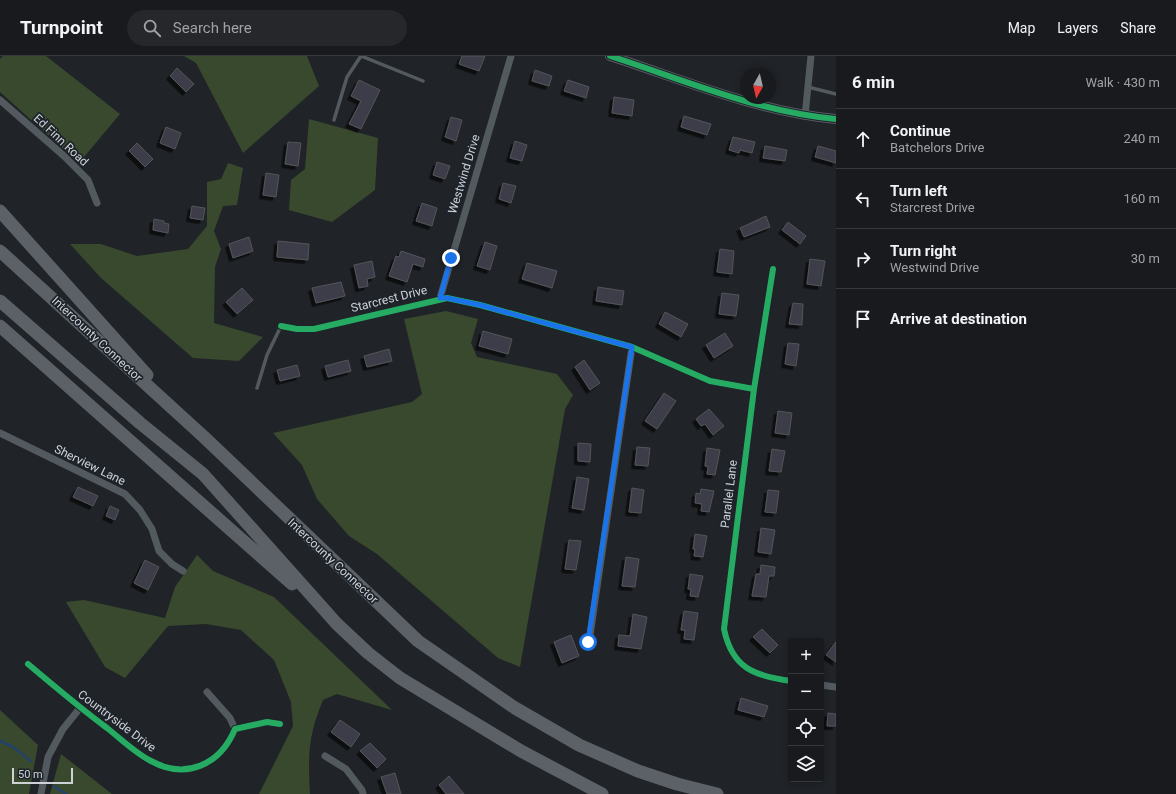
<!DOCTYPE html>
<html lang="en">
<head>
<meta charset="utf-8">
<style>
  :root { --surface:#181a1d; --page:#25272a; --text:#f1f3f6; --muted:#9fa1a4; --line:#36383b }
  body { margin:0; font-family:Roboto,sans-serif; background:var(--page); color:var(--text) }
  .controls { position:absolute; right:12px; bottom:12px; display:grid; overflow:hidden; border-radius:4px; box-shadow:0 2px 6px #0003 }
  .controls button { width:36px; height:36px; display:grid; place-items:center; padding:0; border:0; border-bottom:1px solid var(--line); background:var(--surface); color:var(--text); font:20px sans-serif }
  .compass { position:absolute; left:740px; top:12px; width:36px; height:36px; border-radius:50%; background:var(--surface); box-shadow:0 2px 6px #0003; rotate:188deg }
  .scale { position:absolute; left:12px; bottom:10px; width:61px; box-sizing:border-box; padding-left:4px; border:2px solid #ced2d7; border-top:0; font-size:11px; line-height:14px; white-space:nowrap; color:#ced2d7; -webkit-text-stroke:3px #1d232a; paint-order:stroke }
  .stop { position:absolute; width:12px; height:12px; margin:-9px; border:3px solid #1a73e8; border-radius:50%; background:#fff }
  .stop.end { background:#1a73e8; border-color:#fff; box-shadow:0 1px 4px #0008 }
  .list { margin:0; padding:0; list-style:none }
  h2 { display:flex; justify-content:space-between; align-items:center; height:52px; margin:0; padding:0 16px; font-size:17px }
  h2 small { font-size:13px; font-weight:400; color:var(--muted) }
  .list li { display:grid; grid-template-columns:26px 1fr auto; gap:12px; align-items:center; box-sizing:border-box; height:60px; padding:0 16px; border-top:1px solid var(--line) }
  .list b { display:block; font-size:15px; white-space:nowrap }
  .list p { margin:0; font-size:13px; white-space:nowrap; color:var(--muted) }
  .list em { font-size:13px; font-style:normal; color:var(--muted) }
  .icon { flex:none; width:22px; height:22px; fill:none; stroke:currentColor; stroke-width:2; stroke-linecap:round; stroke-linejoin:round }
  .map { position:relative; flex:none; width:836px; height:738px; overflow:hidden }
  header { display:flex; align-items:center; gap:24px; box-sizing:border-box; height:56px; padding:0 20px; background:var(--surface); border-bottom:1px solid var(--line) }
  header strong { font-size:19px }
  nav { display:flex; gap:22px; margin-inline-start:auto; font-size:14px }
  .search { width:280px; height:36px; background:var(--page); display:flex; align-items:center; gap:10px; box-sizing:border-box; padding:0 14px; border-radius:22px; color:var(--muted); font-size:15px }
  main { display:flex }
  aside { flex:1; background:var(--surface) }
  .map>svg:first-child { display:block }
</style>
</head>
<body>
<header>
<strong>Turnpoint</strong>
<div class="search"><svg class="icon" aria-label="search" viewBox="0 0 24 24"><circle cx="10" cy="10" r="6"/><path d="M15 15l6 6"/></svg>Search here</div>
<nav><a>Map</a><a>Layers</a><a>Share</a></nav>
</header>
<main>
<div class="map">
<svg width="836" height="738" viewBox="0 0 836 738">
  <defs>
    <filter id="shadow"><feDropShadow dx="-3.5" dy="3.5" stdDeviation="0" flood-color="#0009"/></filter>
  </defs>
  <rect width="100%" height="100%" fill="#202327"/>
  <path fill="#39492e" d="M3,0H46L120,58L79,107L0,36V3Z
    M184,0H307L319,30L243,97L196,7Z
    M309,63L378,82L375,134L332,166L289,154L291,124L305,113Z
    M228,107L243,112L237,149L223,150L214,175L221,193L215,211L214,267L263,281L239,305L193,302L101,222L70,188H101L137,200L188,193L207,170V126L221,123Z
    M446,255L478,263L471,287L477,301L557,318L573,339L565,353L520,611L498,602L377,498L349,480L317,443L302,409L273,377L412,346L422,338L404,263Z
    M197,499L213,515L274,541L392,654L337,638L323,644C308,680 308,699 310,738H259L293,670L291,646L274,604L241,574L206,568L168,570L125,622L105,611L66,546L84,544L165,562L175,531Z
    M0,654L38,689L29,738H0Z
    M61,698L112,738H50Z"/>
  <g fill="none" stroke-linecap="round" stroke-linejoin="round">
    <path stroke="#24416b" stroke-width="2.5" d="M0,685L13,691L31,705
      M54,730L66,738"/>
  </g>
  <path fill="#3e3e4a" stroke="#535458" filter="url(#shadow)" d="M462,0H485L479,15L459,8Z
    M177,12L194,28L186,36L170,20Z
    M535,14L552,20L549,30L532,25Z
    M359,24L380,34L361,73L349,68L361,45L351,40Z
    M568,24L589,31L586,42L564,35Z
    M614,41L634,44L632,60L612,57Z
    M684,60L711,68L707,79L681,71Z
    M451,61L462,64L456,85L445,81Z
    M166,71L181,77L175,93L160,87Z
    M733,81L755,86L752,97L740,94L739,97L729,94Z
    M515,85L527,89L522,105L510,102Z
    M288,86L301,87L298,110L285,108Z
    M137,87L153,103L145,111L129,95Z
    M765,90L787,94L785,105L763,102Z
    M818,90L836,95V107L815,101Z
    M437,106L450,110L445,123L433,119Z
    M266,117L279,119L276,141L263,139Z
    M503,127L516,130L511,147L499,143Z
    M422,147L437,152L432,170L416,165Z
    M192,150L205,152L203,164L190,162Z
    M766,160L770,171L744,181L740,172Z
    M154,163L164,165V167L169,168L168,177L153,174Z
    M788,166L806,180L800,188L782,174Z
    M249,181L253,195L233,202L229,188Z
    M278,185L309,188L308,204L277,201Z
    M485,186L497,190L490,214L477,210Z
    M720,193L734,195L732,218L717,216Z
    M401,195L425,203L423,211L413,208L407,226L389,220L396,200L399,201Z
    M810,203L825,205L821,230L807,228Z
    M372,205L375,221L367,223L368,230L359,232L354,209Z
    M527,207L557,215L552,232L522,223Z
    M341,226L345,240L316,247L312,232Z
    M598,231L624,235L622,249L596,245Z
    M242,232L253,244L237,258L226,246Z
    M722,237L739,239L736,260L719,258Z
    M793,247L803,248L802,269L789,268Z
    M665,256L688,268L681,281L659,268Z
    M483,275L512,283L508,298L479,290Z
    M725,277L733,290L714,302L706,289Z
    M788,287L799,288L796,310L785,308Z
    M389,293L392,305L367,311L364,300Z
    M348,304L351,315L328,321L325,310Z
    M584,304L600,327L590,334L575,311Z
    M297,309L300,320L280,325L277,314Z
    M664,337L676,345L657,373L645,365Z
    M709,353L724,370L713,379L705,368L701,370L696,363Z
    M778,355L792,357L789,379L775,377Z
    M578,387L591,388L590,406L578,405Z
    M637,391L650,392L648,410L635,409Z
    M707,392L720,394L715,419L707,418L708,411L705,410Z
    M772,393L785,395L781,416L769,415Z
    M577,421L589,423L584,454L572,452Z
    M78,431L98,440L93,450L73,441Z
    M632,432L644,434L641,457L629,456Z
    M701,433L714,435L709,456L701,455L702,448L695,447L696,437L700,438Z
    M768,434L779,435L776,457L765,456Z
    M110,450L119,454L115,464L106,460Z
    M761,472L775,474L771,498L758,496Z
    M695,478L707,480L703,501L694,500L695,493H693Z
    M569,484L581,485L576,514L565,513Z
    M626,501L639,503L635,531L622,530Z
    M145,504L159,511L148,534L134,527Z
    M761,509L775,511L774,520H769L766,541L752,540L756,518H760Z
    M690,518L703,520L698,541L690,540L691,533H688Z
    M684,555L698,557L694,584L684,583L685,574H681Z
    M633,558L647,561L641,593L618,590L619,579L630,580Z
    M762,573L778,589L770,597L753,581Z
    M571,579L579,600L562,607L554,586Z
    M836,586V606L826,599Z
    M741,642L768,650L764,661L738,654Z
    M828,657L836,658V670H827Z
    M340,664L360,678L351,691L331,676Z
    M370,687L386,703L377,712L360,695Z
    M395,717L401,738H387L381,721Z
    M449,720L464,738H446L439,729Z"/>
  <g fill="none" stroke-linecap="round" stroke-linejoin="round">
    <path stroke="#535a5f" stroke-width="3.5" d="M361,0L423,25
      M808,31L836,38
      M334,64L347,21L361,0
      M257,332L267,299L281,270"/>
    <path stroke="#535a5f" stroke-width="7" d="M0,44L64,100L88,124L97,147
      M805,60L811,0
      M773,213L754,333L724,573C732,612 754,620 791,625
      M440,242L511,0
      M281,270L297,273H314L447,242L480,249L632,291L710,325L754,333
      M0,377L125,438L140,454L152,473L159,495L172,508L183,515
      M589,586L632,291
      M28,608C54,630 80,652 107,672C121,683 135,697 151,705C186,724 220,709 235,673L267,666L280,668
      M821,629L836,631
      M207,636L230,662L235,673
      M325,700L346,713L362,734L363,738
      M41,738L48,701L63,673L80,652"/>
    <path stroke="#555c62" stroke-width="10" d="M610,0C684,24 758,56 836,63"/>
    <path stroke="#5b6167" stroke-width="13" d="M0,155L147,319
      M0,195L204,381L418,585L515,652L579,689L638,715L677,728L717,738
      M0,245L140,367L203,418L337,568L368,597L400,622L521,695L602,738
      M0,270L292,528"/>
    <defs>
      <path id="cycleway" d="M610,0C684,24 758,56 836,63
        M773,213L754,333L724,573C732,612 754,620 791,625
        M281,270L297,273H314L447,242L480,249L632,291L710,325L754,333
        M28,608C54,630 80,652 107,672C121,683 135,697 151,705C186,724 220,709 235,673L267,666L280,668"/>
    </defs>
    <use href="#cycleway" stroke="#1d232a" stroke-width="8"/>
    <use href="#cycleway" stroke="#26ab63" stroke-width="6"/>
  </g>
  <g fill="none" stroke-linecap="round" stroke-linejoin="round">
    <path stroke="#1a73e8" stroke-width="5" d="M451,202L440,242H447L480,249L632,291L588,586"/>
  </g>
  <g text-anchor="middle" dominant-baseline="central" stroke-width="3.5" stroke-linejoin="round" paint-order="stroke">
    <g font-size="12" fill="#ced2d7" stroke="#1d232a">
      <text transform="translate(61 84) rotate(43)">Ed Finn Road</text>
      <text transform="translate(464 118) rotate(-73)">Westwind Drive</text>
      <text transform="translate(389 243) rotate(-14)">Starcrest Drive</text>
      <text transform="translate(97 283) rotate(43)">Intercounty Connector</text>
      <text transform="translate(90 409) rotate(26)">Sherview Lane</text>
      <text transform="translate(729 438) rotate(-83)">Parallel Lane</text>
      <text transform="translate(333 505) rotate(43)">Intercounty Connector</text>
      <text transform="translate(117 665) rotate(37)">Countryside Drive</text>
    </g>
  </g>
</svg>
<div class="controls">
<button>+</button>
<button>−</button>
<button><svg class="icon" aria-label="locate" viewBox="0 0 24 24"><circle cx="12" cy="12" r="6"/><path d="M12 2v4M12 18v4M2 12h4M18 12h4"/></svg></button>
<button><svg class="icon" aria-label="layers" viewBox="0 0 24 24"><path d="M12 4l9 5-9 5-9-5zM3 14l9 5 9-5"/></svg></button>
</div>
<svg class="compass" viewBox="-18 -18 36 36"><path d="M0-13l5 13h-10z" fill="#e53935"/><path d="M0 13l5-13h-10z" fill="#9fa1a4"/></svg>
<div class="scale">50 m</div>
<div class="stop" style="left:588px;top:586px"></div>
<div class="stop end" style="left:451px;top:202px"></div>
</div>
<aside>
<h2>6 min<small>Walk · 430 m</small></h2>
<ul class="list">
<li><svg class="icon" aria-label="ahead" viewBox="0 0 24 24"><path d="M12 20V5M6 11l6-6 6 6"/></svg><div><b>Continue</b><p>Batchelors Drive</p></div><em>240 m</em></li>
<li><svg class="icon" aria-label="left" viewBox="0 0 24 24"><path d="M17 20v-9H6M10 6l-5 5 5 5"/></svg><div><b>Turn left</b><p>Starcrest Drive</p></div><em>160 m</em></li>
<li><svg class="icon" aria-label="right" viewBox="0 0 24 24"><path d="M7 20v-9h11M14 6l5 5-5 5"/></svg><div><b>Turn right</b><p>Westwind Drive</p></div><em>30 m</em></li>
<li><svg class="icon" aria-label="arrive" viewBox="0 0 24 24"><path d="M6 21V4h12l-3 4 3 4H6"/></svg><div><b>Arrive at destination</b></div></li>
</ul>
</aside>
</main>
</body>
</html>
